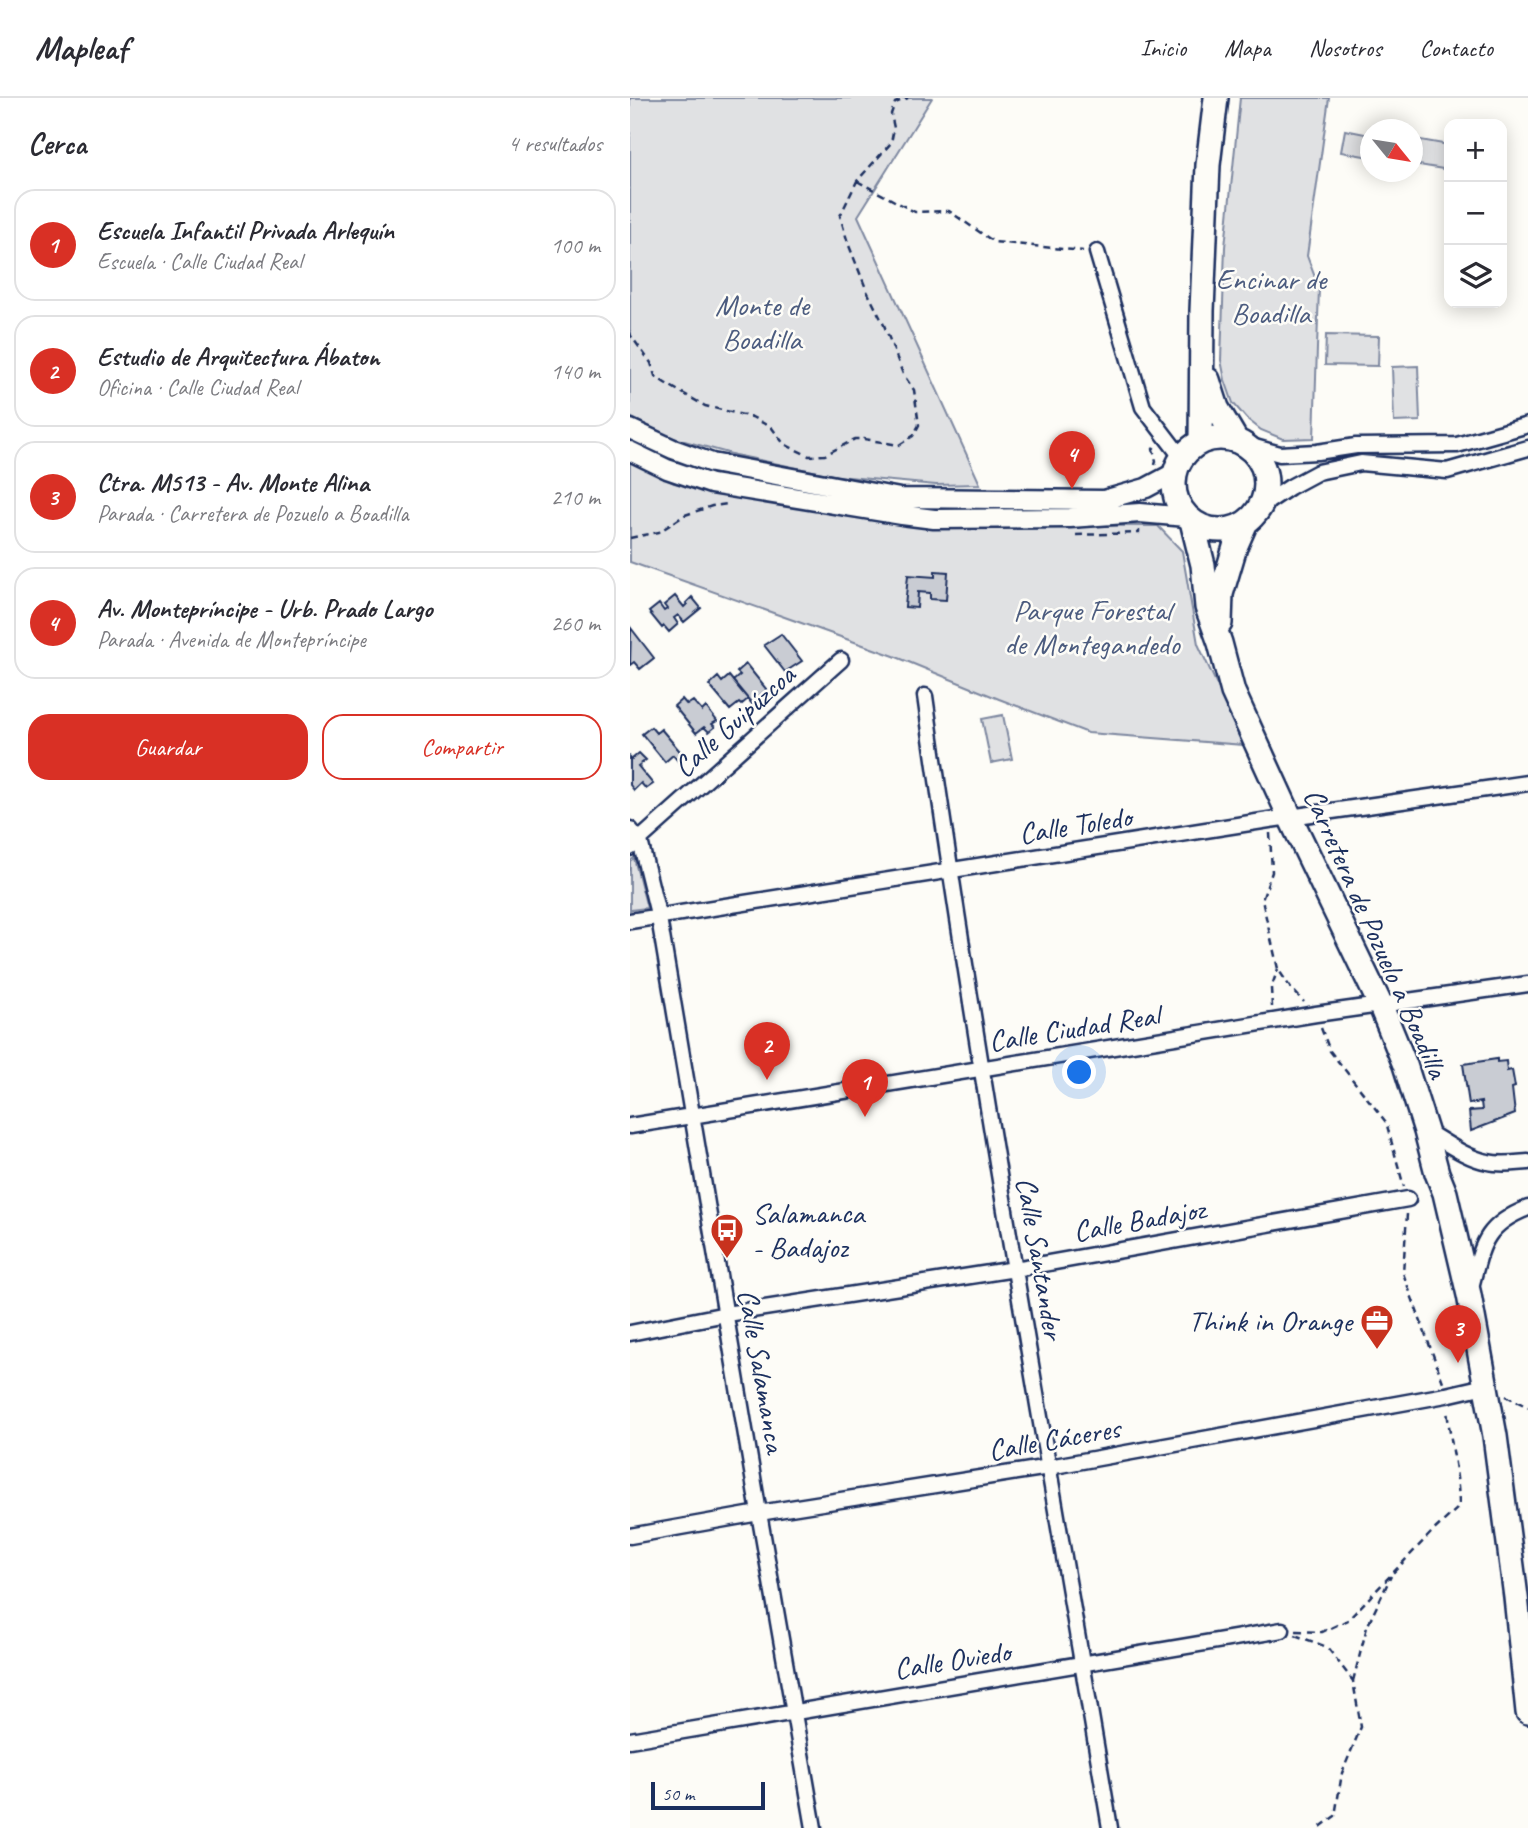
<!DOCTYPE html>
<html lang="es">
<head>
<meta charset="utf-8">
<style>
  :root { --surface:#fff; --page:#f2f2f3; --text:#2b2b33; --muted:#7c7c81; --line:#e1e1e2; --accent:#d93025 }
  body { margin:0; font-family:Caveat,sans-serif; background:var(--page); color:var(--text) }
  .controls { position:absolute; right:21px; top:21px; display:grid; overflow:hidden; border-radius:14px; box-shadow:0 4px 18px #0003 }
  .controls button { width:63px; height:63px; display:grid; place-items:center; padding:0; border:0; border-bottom:2px solid var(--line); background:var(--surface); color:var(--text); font:35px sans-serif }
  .compass { position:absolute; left:730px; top:21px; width:63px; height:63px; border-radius:50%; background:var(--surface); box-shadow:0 4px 18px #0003; rotate:120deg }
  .scale { position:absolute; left:21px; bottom:18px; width:114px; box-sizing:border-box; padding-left:7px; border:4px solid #1b2f5e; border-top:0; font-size:19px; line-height:24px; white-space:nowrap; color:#1b2f5e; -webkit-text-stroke:5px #fdfcf7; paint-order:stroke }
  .you { position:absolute; left:450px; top:975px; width:24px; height:24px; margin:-18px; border:5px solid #fff; border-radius:50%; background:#1a73e8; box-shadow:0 0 0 10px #1a73e833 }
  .badge { display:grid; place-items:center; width:46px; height:46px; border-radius:50%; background:var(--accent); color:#fff; font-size:23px; font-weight:700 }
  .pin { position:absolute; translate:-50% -58px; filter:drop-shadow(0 2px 4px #0008) }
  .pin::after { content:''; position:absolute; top:37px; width:24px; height:21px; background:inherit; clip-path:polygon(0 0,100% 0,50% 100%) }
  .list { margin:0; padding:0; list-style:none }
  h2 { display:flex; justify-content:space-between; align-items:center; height:91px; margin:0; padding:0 28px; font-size:30px }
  h2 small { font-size:23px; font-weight:400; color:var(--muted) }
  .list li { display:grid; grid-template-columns:46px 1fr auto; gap:21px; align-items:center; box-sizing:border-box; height:112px; margin:0 14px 14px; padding:0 14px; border:2px solid var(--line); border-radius:21px }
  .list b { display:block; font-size:26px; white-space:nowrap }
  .list p { margin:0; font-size:23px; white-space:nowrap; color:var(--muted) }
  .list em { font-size:23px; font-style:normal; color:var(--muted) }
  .actions { display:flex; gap:14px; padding:21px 28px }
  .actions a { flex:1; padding:16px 0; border:2px solid var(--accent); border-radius:21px; text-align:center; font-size:24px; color:var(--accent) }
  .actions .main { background:var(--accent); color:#fff }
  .icon { flex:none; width:38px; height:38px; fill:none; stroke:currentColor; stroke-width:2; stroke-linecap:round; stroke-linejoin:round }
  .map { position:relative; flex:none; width:898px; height:1730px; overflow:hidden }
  header { display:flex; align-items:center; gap:42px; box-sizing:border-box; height:98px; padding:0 35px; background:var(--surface); border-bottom:2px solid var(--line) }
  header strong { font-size:33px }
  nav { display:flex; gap:38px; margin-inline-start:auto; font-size:24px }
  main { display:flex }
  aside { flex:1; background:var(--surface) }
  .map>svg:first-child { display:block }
</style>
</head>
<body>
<header>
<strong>Mapleaf</strong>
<nav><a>Inicio</a><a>Mapa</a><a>Nosotros</a><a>Contacto</a></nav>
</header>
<main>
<aside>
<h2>Cerca<small>4 resultados</small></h2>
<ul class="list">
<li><span class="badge">1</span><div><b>Escuela Infantil Privada Arlequín</b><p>Escuela · Calle Ciudad Real</p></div><em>100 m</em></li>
<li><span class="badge">2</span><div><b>Estudio de Arquitectura Ábaton</b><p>Oficina · Calle Ciudad Real</p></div><em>140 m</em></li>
<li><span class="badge">3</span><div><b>Ctra. M513 - Av. Monte Alina</b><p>Parada · Carretera de Pozuelo a Boadilla</p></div><em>210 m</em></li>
<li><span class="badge">4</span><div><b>Av. Montepríncipe - Urb. Prado Largo</b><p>Parada · Avenida de Montepríncipe</p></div><em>260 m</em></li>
</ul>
<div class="actions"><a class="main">Guardar</a><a>Compartir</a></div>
</aside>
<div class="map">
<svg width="898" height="1730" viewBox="0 0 898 1730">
  <rect width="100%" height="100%" fill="#fdfcf7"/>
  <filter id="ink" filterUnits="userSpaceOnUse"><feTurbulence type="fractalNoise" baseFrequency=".0143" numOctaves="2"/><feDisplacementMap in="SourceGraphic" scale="14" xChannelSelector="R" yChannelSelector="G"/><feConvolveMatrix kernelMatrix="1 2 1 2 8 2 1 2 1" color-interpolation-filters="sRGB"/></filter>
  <g filter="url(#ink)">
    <path fill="#e0e1e3" stroke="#7e88a0" stroke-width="2" d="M0,0H302L228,118L350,386L306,387L207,378L105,357L40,339L0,319Z
      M610,0H699L677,158L689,190L684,340L653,341L631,332L616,320L603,305L595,282L591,262L595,149Z
      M715,32L740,37V59L711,54Z
      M785,41L819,47V72L783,66Z
      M696,237L749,238L748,268L695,267Z
      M788,268L790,323L764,324L762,269Z
      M0,361L44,385L297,427L528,428L552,453L568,546L615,647L458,635L369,601L264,558L0,464Z
      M373,617L382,661L361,665L352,621Z
      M4,760L17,810L0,812V763Z"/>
    <path fill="#c9ccd3" stroke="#1b2f5e" stroke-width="2" d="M305,473L318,474L316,502L300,501V495L288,494L287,510L275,509L278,477L305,479Z
      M45,498L54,509L57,506L56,505L62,499L71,510L54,524L48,517L44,520L48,526L39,534L34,528L32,530L19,514L29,506L34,513L37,511L34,507Z
      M1,530L24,560L10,571L4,564L0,567Z
      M151,536L172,563L155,574L134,547Z
      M116,566L137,592L128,599L130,601L123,607L103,583L110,577L107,574Z
      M99,578L118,601L111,607L109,605L100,612L79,587L88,579L92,584Z
      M52,601L57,607L63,603L72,613L76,609L87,623L82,626L85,629L79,634L74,629L66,635L44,608Z
      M21,629L26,635L31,631L54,658L48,663L43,657L35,664L12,636Z
      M9,655L16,662L8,668L23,686L16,691L11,685L4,692L0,687V659L2,661Z
      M867,961V964L876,963L877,973L882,972L885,989L882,990L885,1016L841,1033L839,1013L852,1012L851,1004L839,1006L833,966Z"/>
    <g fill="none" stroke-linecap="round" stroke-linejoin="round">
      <defs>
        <path id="minor" d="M467,154L513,309L552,360
          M614,346L650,356L687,354L726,348L827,347L898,327
          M630,409L660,389L688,374L731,365L817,373L898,350
          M295,598C348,977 417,1353 480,1730
          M0,731L10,743L29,820L129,1415L184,1730
          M0,750L211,562
          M0,823L639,722L898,685
          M0,1028L686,916L898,886
          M796,1033C815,1044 836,1060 858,1064C871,1067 885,1065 898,1064
          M840,1193C852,1149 852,1128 898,1110
          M0,1235L96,1216L385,1171L778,1101
          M0,1438L129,1415L419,1369L816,1297L855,1288
          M0,1642L652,1532"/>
        <path id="tertiary" d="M0,331L43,351L82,365L270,400L474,402L516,390L546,374
          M0,353L37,371L81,386L272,417L304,421L440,420L510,415L557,419"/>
        <path id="primary" d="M578,282L587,310L606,342
          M544 386a46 46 0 1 1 92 0a46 46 0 1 1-92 0Z
          M571,344L572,213L578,67L586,0
          M562,423L573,467L577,509L590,545L603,594L660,719L750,906L775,967L796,1033L807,1075L815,1095L839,1197L865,1338L886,1499L898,1614
          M590,525L591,496L605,449L616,424"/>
      </defs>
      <use href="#minor" stroke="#1b2f5e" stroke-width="19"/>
      <use href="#tertiary" stroke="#1b2f5e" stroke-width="23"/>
      <use href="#primary" stroke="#1b2f5e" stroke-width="28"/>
      <path stroke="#1b2f5e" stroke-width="2.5" stroke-dasharray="7 5" stroke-linecap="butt" d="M227,83L285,114L319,113L364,144L453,153
        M0,233L1,238L21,265L25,278L35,285L75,308L122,319L142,330L154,346L179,358L195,357L225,341H234L269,347L283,338L289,327L284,292L273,276L254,227L237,193L218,145L210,118L227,83L261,45L264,30L261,16L265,5L278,0
        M525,367L526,363L523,351L526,347
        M446,437L509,435V432
        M0,440L29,434L55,417L82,408L98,406
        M640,735L642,774L632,802L648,871L660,889L674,904
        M642,909L641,890L648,871
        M691,930L700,953L756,1024L774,1089
        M777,1116L773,1175L813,1284
        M876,1298L898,1309
        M666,1533L692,1534L718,1522L801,1435L829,1409C829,1376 820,1344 817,1311
        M665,1537L697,1549L723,1583L731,1629L712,1675L705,1718L689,1730
        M723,1583L737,1529L761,1478"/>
      <use href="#minor" stroke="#fdfcf7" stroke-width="14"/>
      <use href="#tertiary" stroke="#fdfcf7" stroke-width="18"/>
      <use href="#primary" stroke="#fdfcf7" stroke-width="23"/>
    </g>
  </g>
  <defs>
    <symbol id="bus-pin" viewBox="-11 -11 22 30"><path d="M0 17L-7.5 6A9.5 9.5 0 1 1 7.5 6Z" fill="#c8321e" stroke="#fdfcf7"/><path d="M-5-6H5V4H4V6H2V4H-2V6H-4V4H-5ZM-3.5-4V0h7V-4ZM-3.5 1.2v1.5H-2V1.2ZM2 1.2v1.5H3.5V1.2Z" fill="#fff"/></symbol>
    <symbol id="office-pin" viewBox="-11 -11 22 30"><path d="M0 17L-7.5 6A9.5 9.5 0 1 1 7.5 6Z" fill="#c8321e" stroke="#fdfcf7"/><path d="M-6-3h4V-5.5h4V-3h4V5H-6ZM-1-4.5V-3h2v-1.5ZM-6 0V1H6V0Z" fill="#fff"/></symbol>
  </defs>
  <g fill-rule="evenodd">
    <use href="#bus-pin" x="78" y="1113" width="38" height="52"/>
    <use href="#office-pin" x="728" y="1204" width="38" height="52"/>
  </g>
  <g text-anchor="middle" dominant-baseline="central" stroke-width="5" stroke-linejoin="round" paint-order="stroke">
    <g font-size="30" fill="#4c5c7f" stroke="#fdfcf7">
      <text x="641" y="181">Encinar de<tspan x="641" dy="34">Boadilla</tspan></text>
      <text x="132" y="207">Monte de<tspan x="132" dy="34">Boadilla</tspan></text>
      <text x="462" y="512">Parque Forestal<tspan x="462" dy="34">de Montegandedo</tspan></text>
    </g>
    <g font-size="30" fill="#1b2f5e" stroke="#fdfcf7">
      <text transform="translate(104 623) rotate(-42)">Calle Guipúzcoa</text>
      <text transform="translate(445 727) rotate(-9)">Calle Toledo</text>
      <text transform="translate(746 835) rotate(66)">Carretera de Pozuelo a Boadilla</text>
      <text transform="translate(444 930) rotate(-9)">Calle Ciudad Real</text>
      <text transform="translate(509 1122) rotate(-10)">Calle Badajoz</text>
      <text transform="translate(410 1160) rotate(80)">Calle Santander</text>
      <text transform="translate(132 1273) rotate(80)">Calle Salamanca</text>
      <text transform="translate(424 1341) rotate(-10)">Calle Cáceres</text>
      <text transform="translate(322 1562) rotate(-9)">Calle Oviedo</text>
    </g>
    <g font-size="30" fill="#1b2f5e" stroke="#fdfcf7" text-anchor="start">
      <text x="122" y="1115">Salamanca<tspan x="122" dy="34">- Badajoz</tspan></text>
      <text x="722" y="1223" text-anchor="end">Think in Orange</text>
    </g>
  </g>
</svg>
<div class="controls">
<button>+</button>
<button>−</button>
<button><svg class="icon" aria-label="layers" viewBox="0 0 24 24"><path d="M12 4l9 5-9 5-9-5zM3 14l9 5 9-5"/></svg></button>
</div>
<svg class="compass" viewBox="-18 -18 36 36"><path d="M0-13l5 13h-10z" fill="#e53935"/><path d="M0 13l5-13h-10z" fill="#7c7c81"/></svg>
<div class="scale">50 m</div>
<div class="you"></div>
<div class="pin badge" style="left:235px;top:1019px">1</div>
<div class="pin badge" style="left:137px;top:982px">2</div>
<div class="pin badge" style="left:828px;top:1265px">3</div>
<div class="pin badge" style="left:442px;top:391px">4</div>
</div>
</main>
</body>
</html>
